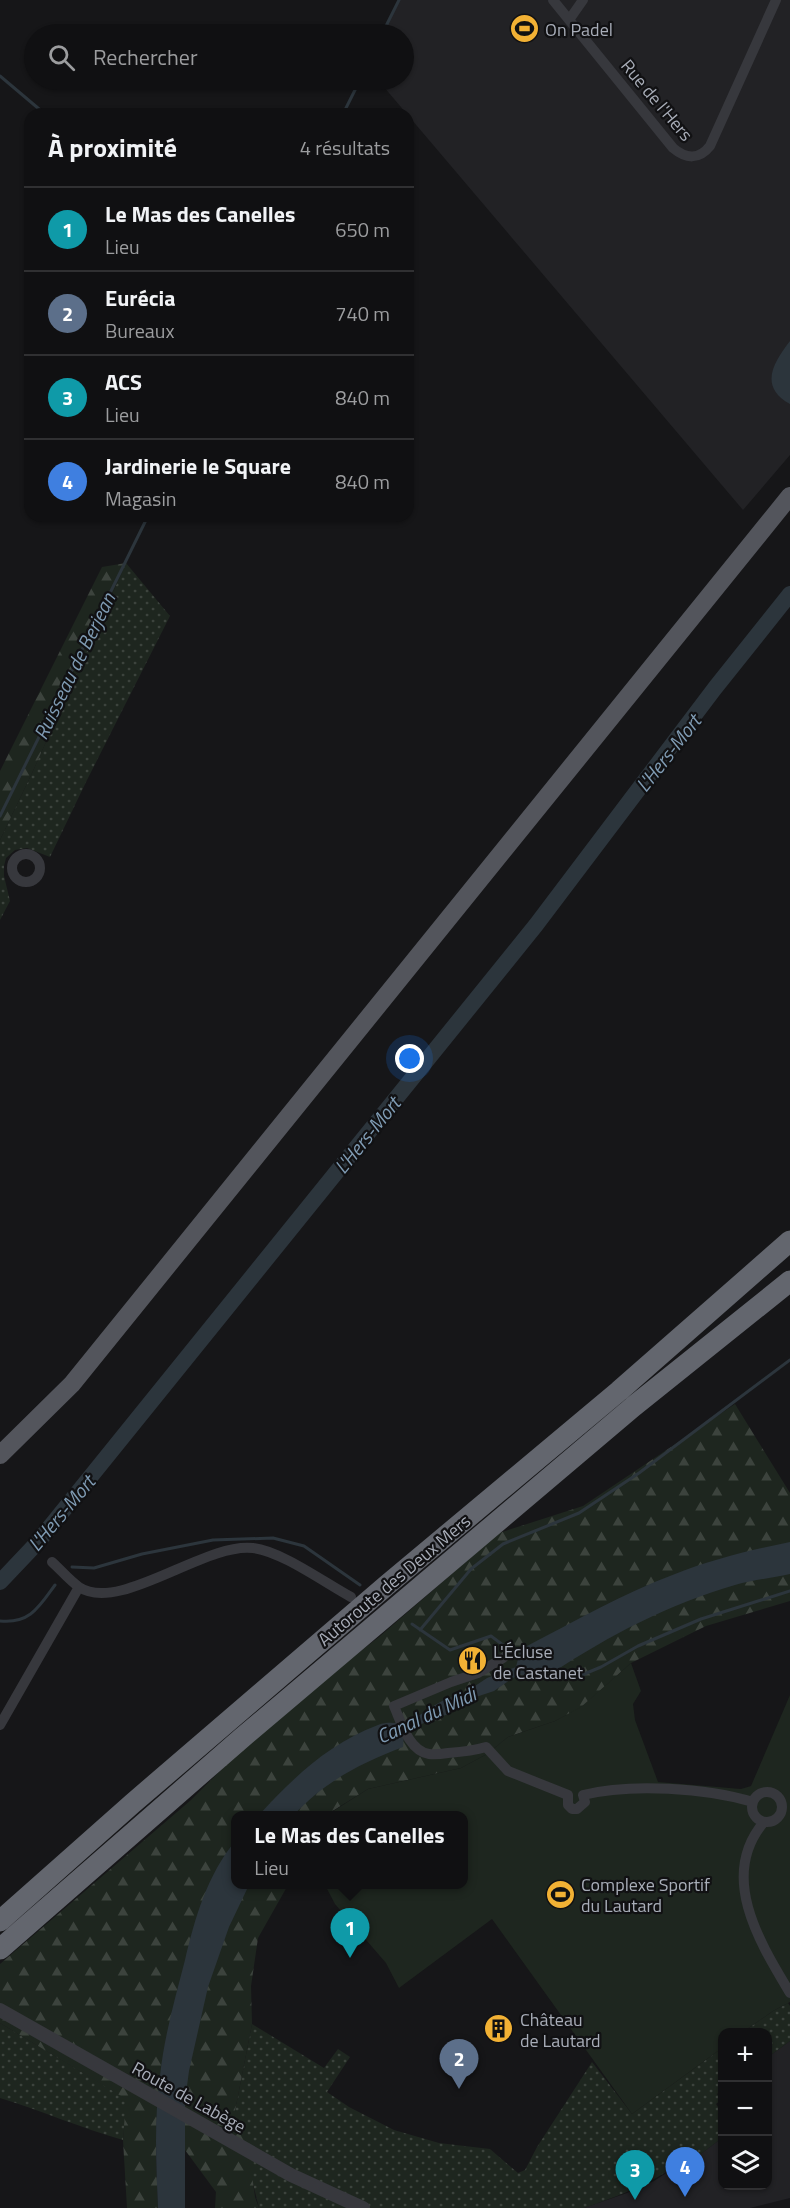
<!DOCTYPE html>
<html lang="fr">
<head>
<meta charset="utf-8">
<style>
  :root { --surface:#101012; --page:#19191b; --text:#f1f3f6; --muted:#9c9d9f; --line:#303032; --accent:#7c3aed }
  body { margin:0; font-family:"Titillium Web",sans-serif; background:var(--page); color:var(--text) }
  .controls { position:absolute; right:18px; bottom:18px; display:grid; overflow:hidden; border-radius:12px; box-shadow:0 2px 4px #0004 }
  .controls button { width:54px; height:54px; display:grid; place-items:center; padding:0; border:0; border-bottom:2px solid var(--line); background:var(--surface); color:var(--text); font:30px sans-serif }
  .you { position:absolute; left:410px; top:1059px; width:21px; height:21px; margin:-15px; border:4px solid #fff; border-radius:50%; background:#1a73e8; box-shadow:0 0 0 9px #1a73e833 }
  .badge { display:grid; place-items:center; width:39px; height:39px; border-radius:50%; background:var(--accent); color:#fff; font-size:20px; font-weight:700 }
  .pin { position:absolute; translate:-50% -50px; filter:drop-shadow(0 2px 3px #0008) }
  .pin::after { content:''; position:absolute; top:32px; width:21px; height:18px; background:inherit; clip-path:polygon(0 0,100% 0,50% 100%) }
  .popup { position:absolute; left:231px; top:1811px; width:237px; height:78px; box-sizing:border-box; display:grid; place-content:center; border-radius:12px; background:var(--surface); filter:drop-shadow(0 2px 4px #0005); font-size:20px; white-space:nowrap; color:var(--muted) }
  .popup b { font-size:22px; color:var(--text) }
  .popup::after { content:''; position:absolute; left:50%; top:100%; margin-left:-12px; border:12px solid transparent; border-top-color:var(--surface) }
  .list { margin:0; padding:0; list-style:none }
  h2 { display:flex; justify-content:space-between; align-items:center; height:78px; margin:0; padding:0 24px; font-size:26px }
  h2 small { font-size:20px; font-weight:400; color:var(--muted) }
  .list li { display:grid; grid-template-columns:39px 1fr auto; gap:18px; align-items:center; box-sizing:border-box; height:84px; padding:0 24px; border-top:2px solid var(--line) }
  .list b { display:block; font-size:22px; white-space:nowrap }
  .list p { margin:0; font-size:20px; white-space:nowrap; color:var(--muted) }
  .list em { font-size:20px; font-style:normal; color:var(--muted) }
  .icon { flex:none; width:33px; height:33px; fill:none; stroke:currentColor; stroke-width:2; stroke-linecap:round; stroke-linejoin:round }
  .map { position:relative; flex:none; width:790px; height:2208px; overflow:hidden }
  .search { position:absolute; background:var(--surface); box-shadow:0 2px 4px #0004; left:24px; top:24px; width:390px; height:66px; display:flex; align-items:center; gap:15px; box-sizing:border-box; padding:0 21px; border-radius:33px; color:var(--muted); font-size:22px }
  .panel { position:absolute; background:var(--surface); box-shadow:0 2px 4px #0004; left:24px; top:108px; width:390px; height:414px; border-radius:18px }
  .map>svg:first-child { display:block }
</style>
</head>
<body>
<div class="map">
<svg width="790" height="2208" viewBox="0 0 790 2208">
  <defs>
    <pattern id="grass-dots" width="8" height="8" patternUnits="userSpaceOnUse" patternTransform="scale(1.5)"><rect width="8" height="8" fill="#1e261f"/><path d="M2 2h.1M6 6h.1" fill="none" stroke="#3c433d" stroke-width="1.8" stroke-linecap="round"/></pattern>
    <pattern id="forest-firs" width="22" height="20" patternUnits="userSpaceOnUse" patternTransform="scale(1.5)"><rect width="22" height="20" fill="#1e261f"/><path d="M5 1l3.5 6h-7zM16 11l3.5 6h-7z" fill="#3c433d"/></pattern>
  </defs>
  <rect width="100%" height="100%" fill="#161618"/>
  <path fill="#222225" d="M399,0H790V455L743,510L378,80H404V34H382Z
    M790,2041V2198L750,2208H584L627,2193L654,2181L688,2159L690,2162L722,2138V2186H768V2057Z"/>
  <path fill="url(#grass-dots)" d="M126,563L170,616L87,780L50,857L27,848L15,850L6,858L4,866V876L10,901L0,920V840L33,771Z
    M788,2003L790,2006V2041L768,2057V2032H743L773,2011Z
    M0,2023L127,2099L123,2140C81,2128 42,2111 0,2098Z
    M252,2024L324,2068L338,2049L350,2057L327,2092L349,2107L394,2130L439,2143L490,2149L518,2173L525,2170L537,2147L592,2062L632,2114L722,2048V2090L717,2094L721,2100L716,2104L722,2113V2138L690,2162L687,2159C651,2183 625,2194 584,2208H259L235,2111Z"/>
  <path fill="url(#forest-firs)" d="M126,563L33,771L0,840V771L102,567Z
    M735,1404L790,1493V1601L706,1626L631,1663L581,1708L555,1721L508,1737L487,1754L461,1768L368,1789L326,1815L236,1816V1884L288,1885L258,1938L251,1986L252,2024L235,2111L245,2124L255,2197L259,2208H215L216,2192L157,2112L156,2156L158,2208H127L123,2140L126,2099L0,2023V1964L191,1800L273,1718L379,1637L499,1533L583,1506Z"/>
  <path fill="#1e261f" d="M631,1663L641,1691L633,1704L635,1720L658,1782L741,1789L751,1786L790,1695V2002L773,2011L743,2032H722V2048L632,2114L492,1919L399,1988L386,1963L335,1904L325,1885L464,1884V1816L327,1815L368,1789L461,1768L487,1754L508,1737L555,1721L581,1707Z"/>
  <path fill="#2c353c" d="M790,341V404C758,386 774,362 790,341Z
    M790,1542V1574C772,1578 753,1580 735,1585C669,1604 610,1635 552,1673L548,1670L530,1677L519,1674L494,1691L470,1699V1695L466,1692L487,1678L516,1667L520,1651L527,1646C575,1621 624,1593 675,1574C713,1559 751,1550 790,1542Z
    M465,1693L470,1699L446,1715L430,1719L404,1735L403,1747C361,1763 324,1782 294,1815L258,1816C294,1777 328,1744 378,1725C391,1720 399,1726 409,1721C420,1716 432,1706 444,1700C451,1697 458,1695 465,1693Z
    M236,1840V1884L249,1885L229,1927L208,1987L189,2071L185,2101V2208H158C156,2164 154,2120 160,2076C164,2037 175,1999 185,1960C195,1918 207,1875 236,1840Z"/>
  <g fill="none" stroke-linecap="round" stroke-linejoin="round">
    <path stroke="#2c353c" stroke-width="3" d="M382,34L399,0
      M0,76L45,114
      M343,114L360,80
      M0,816L148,516
      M72,1567L94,1568L142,1554L213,1540L273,1538L304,1546L360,1585
      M0,1621C30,1624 39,1607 55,1585
      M412,1624L450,1650L491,1636L503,1645
      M420,1630L471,1569L503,1544L579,1513L639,1473L790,1360
      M577,1677L601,1667L638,1646L701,1619L790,1591"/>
    <path stroke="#2c353c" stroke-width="16" d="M0,1582L37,1543L536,925L715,688L790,594"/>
    <path stroke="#37383d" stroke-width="10" d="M553,0L673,148C686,159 699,160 710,146L776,0
      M569,20L583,0
      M12 868a14 14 0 1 1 28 0a14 14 0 1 1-28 0Z
      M52,1562C61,1570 69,1580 79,1587C119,1614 205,1542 253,1548C281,1551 325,1583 351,1597
      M503,1658L478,1673L451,1682L394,1706C401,1722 409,1751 429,1754C435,1755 442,1754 448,1753C461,1752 473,1751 486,1747L508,1771L568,1795
      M0,1725L79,1587
      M752 1807a15 15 0 1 1 30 0a15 15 0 1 1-30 0Z
      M568,1795V1805L572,1809H577L585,1802L583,1795
      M583,1795C631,1783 706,1788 753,1802
      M764,1822C718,1876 760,1943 790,1993"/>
    <path stroke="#37383d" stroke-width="14" d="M0,2010L291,2175L363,2208"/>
    <path stroke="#53555c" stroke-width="18" d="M0,1455L72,1384L790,496"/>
    <path stroke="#63666e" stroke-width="21" d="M0,1921L133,1803L387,1585L619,1391L790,1241
      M0,1949L243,1737L634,1406L790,1281"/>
  </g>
  <defs>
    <symbol id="stadium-disc" viewBox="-11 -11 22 22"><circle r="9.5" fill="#f2b134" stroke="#111113"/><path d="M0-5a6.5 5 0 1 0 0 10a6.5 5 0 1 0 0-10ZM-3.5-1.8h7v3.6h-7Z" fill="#111"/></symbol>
    <symbol id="restaurant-disc" viewBox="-11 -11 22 22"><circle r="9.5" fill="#f2b134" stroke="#111113"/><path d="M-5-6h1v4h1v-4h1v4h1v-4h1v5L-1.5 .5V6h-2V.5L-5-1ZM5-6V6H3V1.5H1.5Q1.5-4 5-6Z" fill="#111"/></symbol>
    <symbol id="building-disc" viewBox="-11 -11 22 22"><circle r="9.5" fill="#f2b134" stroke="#111113"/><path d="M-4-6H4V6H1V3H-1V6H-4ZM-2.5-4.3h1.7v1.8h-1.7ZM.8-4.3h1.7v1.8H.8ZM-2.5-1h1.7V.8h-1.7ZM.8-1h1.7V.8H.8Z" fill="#111"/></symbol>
  </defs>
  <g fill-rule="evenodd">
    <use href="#stadium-disc" x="508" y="12" width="33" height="33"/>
    <use href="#restaurant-disc" x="456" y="1644" width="33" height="33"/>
    <use href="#stadium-disc" x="544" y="1878" width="33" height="33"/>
    <use href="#building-disc" x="482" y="2012" width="33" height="33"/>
  </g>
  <g text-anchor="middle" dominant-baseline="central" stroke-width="4.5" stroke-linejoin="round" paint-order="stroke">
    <g font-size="18" fill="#a8adb8" stroke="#111113" text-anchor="start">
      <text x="545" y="29">On Padel</text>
      <text x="493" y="1651">L'Écluse<tspan x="493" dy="21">de Castanet</tspan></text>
      <text x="581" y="1884">Complexe Sportif<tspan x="581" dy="21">du Lautard</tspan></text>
      <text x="520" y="2019">Château<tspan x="520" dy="21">de Lautard</tspan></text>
    </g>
    <g font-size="18" fill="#a8adb8" stroke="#111113">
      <text transform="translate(657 100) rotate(50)">Rue de l'Hers</text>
      <text transform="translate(394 1580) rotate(-40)">Autoroute des Deux Mers</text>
      <text transform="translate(189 2097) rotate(29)">Route de Labège</text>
    </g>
    <g font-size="20" font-style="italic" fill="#7f9bb3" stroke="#111113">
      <text transform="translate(74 666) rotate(-64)">Ruisseau de Berjean</text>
      <text transform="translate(668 753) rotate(-52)">L'Hers-Mort</text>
      <text transform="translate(367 1135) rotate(-51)">L'Hers-Mort</text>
      <text transform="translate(61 1513) rotate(-50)">L'Hers-Mort</text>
      <text transform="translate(426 1715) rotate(-25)">Canal du Midi</text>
    </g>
  </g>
</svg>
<div class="controls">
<button>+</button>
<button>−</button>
<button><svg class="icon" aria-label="layers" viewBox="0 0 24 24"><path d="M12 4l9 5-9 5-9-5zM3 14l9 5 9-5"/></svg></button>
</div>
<div class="you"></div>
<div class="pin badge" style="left:350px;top:1958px;background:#0f9aa8">1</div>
<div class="popup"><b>Le Mas des Canelles</b>Lieu</div>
<div class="pin badge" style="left:459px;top:2089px;background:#5c6f8a">2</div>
<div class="pin badge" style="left:635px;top:2200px;background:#0f9aa8">3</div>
<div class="pin badge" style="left:685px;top:2197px;background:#3f7fe0">4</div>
<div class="search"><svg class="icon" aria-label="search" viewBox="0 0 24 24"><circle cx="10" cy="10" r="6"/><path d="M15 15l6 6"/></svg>Rechercher</div>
<section class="panel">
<h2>À proximité<small>4 résultats</small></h2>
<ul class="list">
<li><span class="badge" style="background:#0f9aa8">1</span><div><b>Le Mas des Canelles</b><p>Lieu</p></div><em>650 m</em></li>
<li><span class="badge" style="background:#5c6f8a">2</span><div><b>Eurécia</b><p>Bureaux</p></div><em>740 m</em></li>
<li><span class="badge" style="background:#0f9aa8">3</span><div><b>ACS</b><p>Lieu</p></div><em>840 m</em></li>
<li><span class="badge" style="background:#3f7fe0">4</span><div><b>Jardinerie le Square</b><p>Magasin</p></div><em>840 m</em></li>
</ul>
</section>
</div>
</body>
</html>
